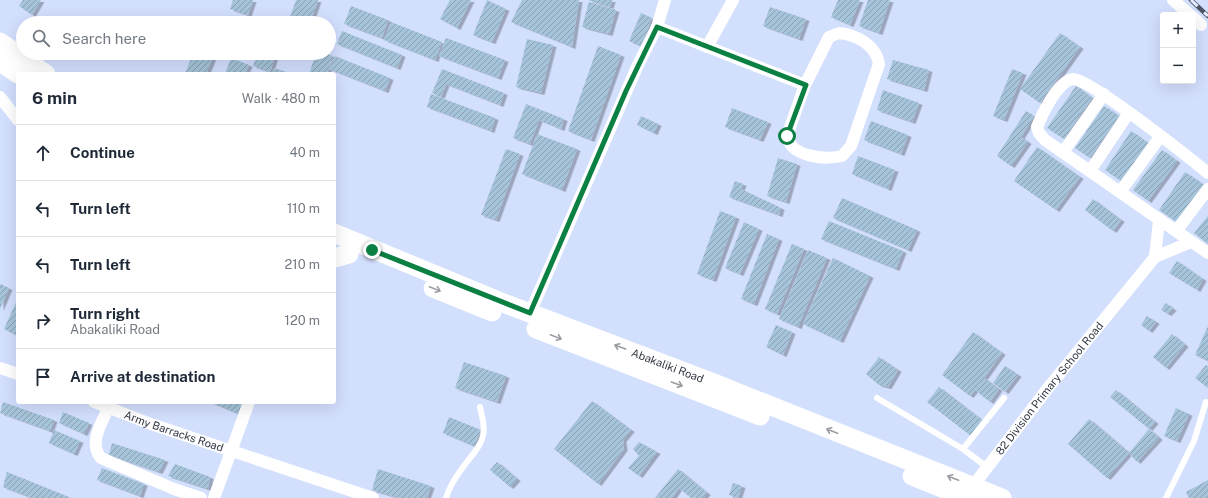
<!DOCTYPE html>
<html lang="en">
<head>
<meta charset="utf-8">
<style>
  :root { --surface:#fff; --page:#f2f2f3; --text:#1f2937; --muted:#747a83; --line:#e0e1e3 }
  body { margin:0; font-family:"Public Sans",sans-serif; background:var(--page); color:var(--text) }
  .controls { position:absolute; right:12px; top:12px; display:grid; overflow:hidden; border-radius:4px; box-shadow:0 4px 16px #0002 }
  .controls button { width:36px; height:36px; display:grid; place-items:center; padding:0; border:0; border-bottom:1px solid var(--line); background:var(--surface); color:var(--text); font:20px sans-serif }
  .stop { position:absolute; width:12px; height:12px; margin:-9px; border:3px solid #0b8043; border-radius:50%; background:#fff }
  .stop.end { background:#0b8043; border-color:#fff; box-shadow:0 1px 4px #0008 }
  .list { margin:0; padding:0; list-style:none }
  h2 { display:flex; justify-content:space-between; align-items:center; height:52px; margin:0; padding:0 16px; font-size:17px }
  h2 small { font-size:13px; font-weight:400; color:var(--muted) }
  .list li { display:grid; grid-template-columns:26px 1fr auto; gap:12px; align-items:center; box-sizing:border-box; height:56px; padding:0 16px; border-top:1px solid var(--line) }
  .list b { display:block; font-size:15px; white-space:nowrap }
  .list p { margin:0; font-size:13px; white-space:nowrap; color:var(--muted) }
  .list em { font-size:13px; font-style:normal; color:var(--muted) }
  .icon { flex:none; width:22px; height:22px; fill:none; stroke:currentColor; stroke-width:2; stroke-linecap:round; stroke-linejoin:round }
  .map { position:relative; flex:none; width:1208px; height:498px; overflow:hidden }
  .search { position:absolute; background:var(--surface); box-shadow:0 4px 16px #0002; left:16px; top:16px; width:320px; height:44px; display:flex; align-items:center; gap:10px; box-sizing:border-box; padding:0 14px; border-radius:22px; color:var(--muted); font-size:15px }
  .panel { position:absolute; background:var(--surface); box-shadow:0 4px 16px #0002; left:16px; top:72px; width:320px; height:332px; border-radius:4px }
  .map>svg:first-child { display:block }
</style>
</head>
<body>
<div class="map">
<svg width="1208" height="498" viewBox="0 0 1208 498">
  <defs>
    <pattern id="building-hatch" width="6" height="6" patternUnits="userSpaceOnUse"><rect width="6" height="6" fill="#a6c4d9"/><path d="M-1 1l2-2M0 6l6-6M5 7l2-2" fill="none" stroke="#88a0b2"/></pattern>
    <filter id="shadow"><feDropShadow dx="3.5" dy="2" stdDeviation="0" flood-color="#0004"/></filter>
  </defs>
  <rect width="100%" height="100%" fill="#d2dffd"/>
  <path fill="url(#building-hatch)" filter="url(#shadow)" d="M23,0H41L32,15L19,6Z
    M233,0H253L248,15L230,9Z
    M296,0H318L310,23H288Z
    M450,0H471L457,28L440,19Z
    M487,0L506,9L492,42L473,35Z
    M522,0H579L572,47L511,22Z
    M588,0H612L610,7Z
    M838,0H860L850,25L831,17Z
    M868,0H890L879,33L859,26Z
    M589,2L616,10L609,34L582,27Z
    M351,6L388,20L382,38L344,24Z
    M770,7L806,19L799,39L763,26Z
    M641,13L652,18L641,46L629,41Z
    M228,16L242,21L241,23H226Z
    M391,22L442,42L435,60L384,40Z
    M342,31L402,55L397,68L337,44Z
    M1060,33L1080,47L1040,103L1020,89Z
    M446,38L505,60L498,78L439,56Z
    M527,39L553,45L541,93L516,87Z
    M598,46L621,55L591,140L568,131Z
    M193,53H203L213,57L206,74H185Z
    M258,53H276L270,72L253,66Z
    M316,53H325L333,56L327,74H309Z
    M335,56L390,78L385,91L329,69Z
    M231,58L249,65L245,74H225Z
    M893,60L929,70L924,90L887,79Z
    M274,68L293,74H272Z
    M442,69L504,93L500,105L446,84L441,97L432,93Z
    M1012,69L1023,73L1004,120L993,116Z
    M1076,86L1092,98L1064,139L1047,128Z
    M883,90L919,103L912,122L877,110Z
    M431,94L495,118L491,131L427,107Z
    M526,104L564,119L561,129L539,120L530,144L513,138Z
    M1104,106L1119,116L1090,158L1075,148Z
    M732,108L768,122L760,140L725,127Z
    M1026,111L1034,116L1021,137L1028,142L1011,166L997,156Z
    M641,116L658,124L654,133L637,125Z
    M871,121L908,135L901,154L864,140Z
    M1131,131L1148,143L1121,181L1105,170Z
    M537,134L577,149L562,190L522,174Z
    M1037,147L1080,177L1056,210L1014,181Z
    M506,149L520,154L496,220L481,215Z
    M1162,150L1177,161L1148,201L1133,190Z
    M858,156L895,170L888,189L852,174Z
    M778,158L797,164L786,202L767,196Z
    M1185,172L1204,185L1178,223L1159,210Z
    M735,181L743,184L741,189L781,208L779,215L729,197Z
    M842,198L917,230L908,250L833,218Z
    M1093,199L1121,220L1113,231L1085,210Z
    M720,211L736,217L713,280L697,274Z
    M1208,216V244L1194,233Z
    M829,221L903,251L896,269L821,239Z
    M744,222L759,229L740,274L725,268Z
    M767,234L779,239L754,304L741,299Z
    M792,244L804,249L777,314L765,309Z
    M808,250L827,258L798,327L779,319Z
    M833,258L870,276L840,341L803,324Z
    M1177,261L1203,279L1197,290L1169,273Z
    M0,284L9,288L0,309Z
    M18,298V336L4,329Z
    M1166,303L1173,309L1168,314L1161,310Z
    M1147,316L1156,322L1149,331L1141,325Z
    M776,325L792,332L783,355L766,347Z
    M1208,326V361L1195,355Z
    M973,332L1002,353L984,378L999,389L990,402L975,390L970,396L942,375Z
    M1172,334L1185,345L1166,368L1153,357Z
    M879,357L898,370L888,387L879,385L866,374Z
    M464,362L506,376L497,402L455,388Z
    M1206,365L1208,366V388L1195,378Z
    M1005,366L1018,375L1005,392L993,383Z
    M939,387L983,421L971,436L927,402Z
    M1116,390L1155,422L1149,429L1110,397Z
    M592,401L631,430L623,440L624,449L598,484L554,449Z
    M3,402L54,420L50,431L0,413Z
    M210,402H244L239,414Z
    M1176,408L1189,414L1177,441L1164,436Z
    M63,412L89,423L84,434L59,423Z
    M449,417L481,430L474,446L443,433Z
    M1089,419L1129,453L1149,429L1159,438L1137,462L1129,453L1107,478L1068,444Z
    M54,430L80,441L74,454L49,443Z
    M639,442L657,452L639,476L628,468L639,456L633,449Z
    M112,443L165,460L159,472L109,455Z
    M497,462L517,479L510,487L490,470Z
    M175,464L210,477L208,489L168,476Z
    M102,468L144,484L140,496L97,480Z
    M378,469L431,486L427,498H399L372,490Z
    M678,469L707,493L703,498H691L679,488L672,498H655Z
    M7,472L69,497L68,498H32L3,487Z
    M1208,480V498H1189L1186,492Z
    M733,483L742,486L738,498L729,495Z"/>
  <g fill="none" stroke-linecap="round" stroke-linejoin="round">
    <path stroke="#fff" stroke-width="6" d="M877,398L963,449L987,467
      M963,449L1004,398
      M446,498C449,488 455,478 461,470C468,459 478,451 482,439C486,429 482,417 480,407
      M1166,498L1194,441L1206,402"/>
    <g stroke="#fff" stroke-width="12">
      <path d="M1173,0L1190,15"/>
      <path d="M1193,17L1201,25"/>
      <path d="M657,27L805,85"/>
      <path d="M839,33C857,35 876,45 879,64L851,146L842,156C824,160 791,157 787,136L805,85L829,37Z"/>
      <path d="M707,47L733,0"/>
      <path d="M0,97L18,120"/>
      <path d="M1063,152L1104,94"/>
      <path d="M1090,171L1128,114"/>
      <path d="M1208,189L1176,231L1208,253"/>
      <path d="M1120,192L1160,137"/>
      <path d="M1176,231L1045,140L1039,133L1037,127C1042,114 1058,81 1073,79C1086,76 1191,159 1208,173"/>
      <path d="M1155,257L1159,221"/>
      <path d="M530,313L637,67L657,27L665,0"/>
      <path d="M0,368L18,374"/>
      <path id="s1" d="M94,402L148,423L373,498"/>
      <path d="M108,408C102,423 88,443 101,458L174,489L201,498"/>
      <path id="s2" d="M973,486L1048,388L1155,257L1191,242"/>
      <path d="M214,498L249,402"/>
    </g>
    <g stroke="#fff" stroke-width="19">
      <path d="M0,42L46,74"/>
      <path d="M0,62L18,74"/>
      <path id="s3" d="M334,233L506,304L716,384L1002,498"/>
      <path d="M334,258L349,254"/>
      <path d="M433,288L492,312"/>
      <path d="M536,329L760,416"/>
      <path d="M912,476L967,498"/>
    </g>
    <defs>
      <path id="rail" d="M1191,0L1208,16"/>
    </defs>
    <use href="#rail" stroke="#4f5564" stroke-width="4.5"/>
    <use href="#rail" stroke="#e4edff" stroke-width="3" stroke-dasharray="9" stroke-linecap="butt"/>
  </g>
  <defs><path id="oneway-shaft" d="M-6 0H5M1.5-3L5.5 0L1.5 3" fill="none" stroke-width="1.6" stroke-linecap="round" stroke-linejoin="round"/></defs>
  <g stroke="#999ca2">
    <use href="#oneway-shaft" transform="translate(435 289) rotate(22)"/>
    <use href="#oneway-shaft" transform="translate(556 337) rotate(22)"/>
    <use href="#oneway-shaft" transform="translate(620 347) rotate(-160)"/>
    <use href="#oneway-shaft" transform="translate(677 384) rotate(20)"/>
    <use href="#oneway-shaft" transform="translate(832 431) rotate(-159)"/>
    <use href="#oneway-shaft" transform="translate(953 478) rotate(-159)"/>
  </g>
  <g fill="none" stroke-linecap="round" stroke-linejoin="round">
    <path stroke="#0b8043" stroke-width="5" d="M372,250L530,313L626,91L657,27L806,85L787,136"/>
  </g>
  <g text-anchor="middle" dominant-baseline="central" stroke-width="4" stroke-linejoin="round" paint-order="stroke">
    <g font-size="11" fill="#333844" stroke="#e4edff">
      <text stroke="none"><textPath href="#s3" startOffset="359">Abakaliki Road</textPath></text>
      <text stroke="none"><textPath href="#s2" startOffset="124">82 Division Primary School Road</textPath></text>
      <text stroke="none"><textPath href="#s1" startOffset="85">Army Barracks Road</textPath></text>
    </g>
  </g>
</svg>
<div class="controls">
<button>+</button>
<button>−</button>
</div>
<div class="stop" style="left:787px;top:136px"></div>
<div class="stop end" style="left:372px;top:250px"></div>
<div class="search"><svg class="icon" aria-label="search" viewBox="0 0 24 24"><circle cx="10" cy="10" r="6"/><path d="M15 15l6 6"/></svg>Search here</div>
<section class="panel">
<h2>6 min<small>Walk · 480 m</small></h2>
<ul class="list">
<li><svg class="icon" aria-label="ahead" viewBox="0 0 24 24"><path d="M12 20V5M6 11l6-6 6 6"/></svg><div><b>Continue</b></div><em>40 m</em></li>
<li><svg class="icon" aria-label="left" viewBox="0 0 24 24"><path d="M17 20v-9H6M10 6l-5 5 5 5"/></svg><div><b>Turn left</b></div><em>110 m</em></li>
<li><svg class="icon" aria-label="left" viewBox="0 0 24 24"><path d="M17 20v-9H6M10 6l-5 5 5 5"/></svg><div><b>Turn left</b></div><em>210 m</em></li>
<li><svg class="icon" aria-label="right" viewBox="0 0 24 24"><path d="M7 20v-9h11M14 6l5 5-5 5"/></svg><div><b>Turn right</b><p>Abakaliki Road</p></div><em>120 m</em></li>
<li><svg class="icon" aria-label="arrive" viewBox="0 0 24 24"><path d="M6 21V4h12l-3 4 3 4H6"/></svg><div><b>Arrive at destination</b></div></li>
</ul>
</section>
</div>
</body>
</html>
